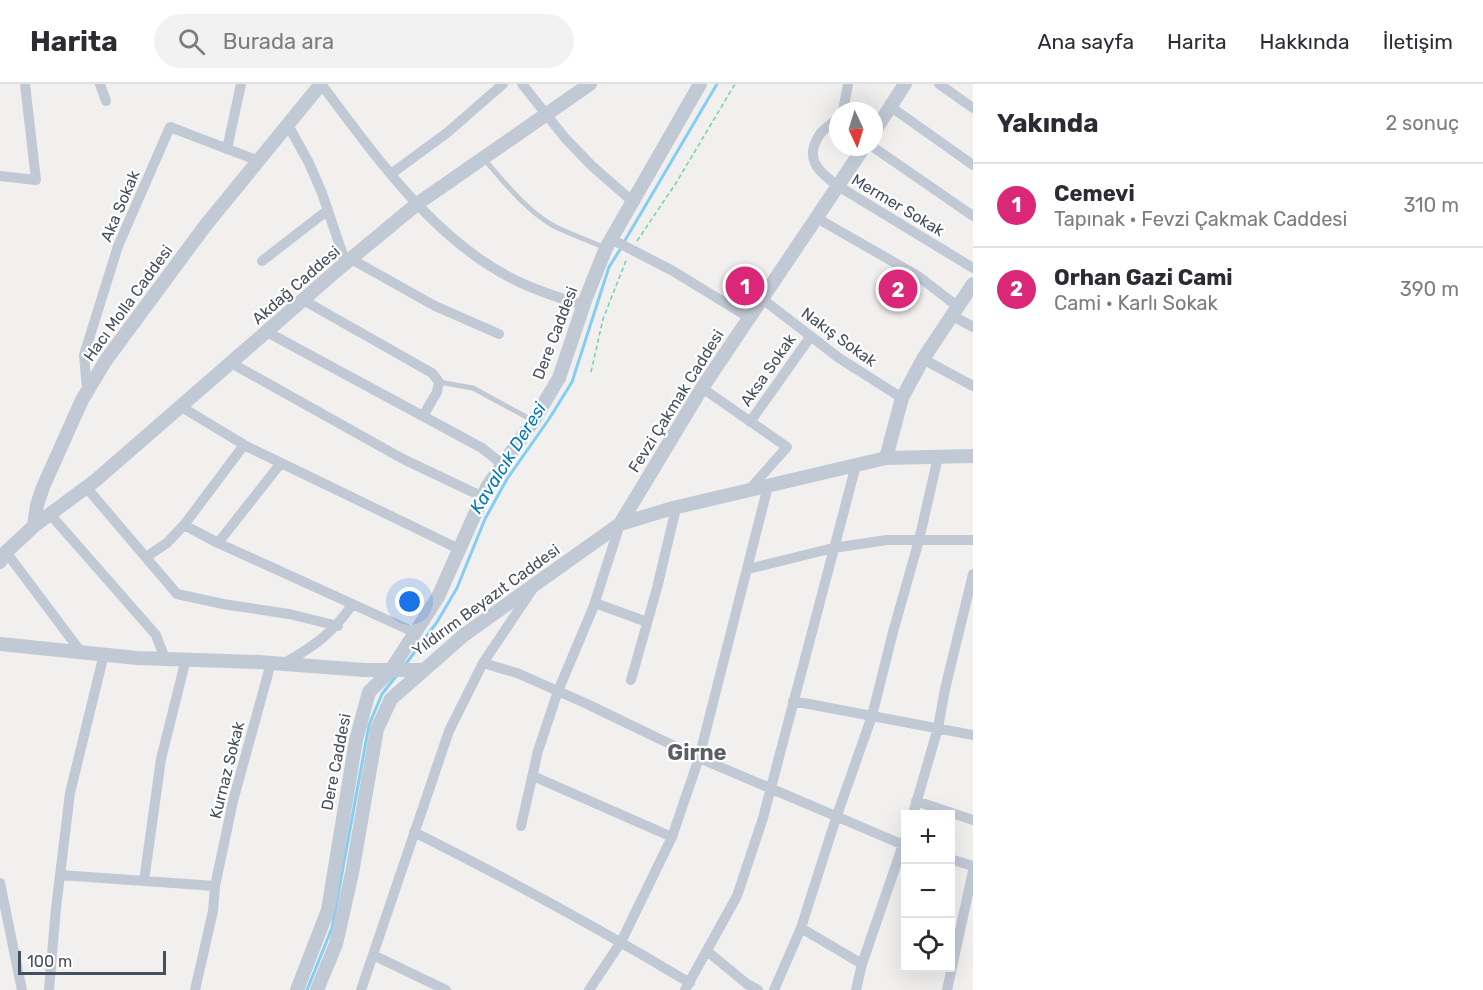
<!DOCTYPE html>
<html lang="tr">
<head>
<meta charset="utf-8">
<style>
  :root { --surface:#fff; --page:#f2f2f3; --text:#2b2b33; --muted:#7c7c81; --line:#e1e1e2; --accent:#db2777 }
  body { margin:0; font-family:Rubik,sans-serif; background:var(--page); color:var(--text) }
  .controls { position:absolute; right:18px; bottom:18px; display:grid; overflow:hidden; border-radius:0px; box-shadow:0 6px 24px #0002 }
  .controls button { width:54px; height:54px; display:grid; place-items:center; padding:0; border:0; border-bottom:2px solid var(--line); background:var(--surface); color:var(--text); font:30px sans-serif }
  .compass { position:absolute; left:829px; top:18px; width:54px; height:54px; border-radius:50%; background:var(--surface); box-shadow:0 6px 24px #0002; rotate:176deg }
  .scale { position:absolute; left:18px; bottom:15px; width:148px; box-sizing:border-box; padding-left:6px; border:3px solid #464f5e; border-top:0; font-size:16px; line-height:21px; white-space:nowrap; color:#464f5e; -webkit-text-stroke:4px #fff; paint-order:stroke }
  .you { position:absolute; left:410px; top:518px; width:21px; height:21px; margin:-15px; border:4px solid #fff; border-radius:50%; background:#1a73e8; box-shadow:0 0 0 9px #1a73e833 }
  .badge { display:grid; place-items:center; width:39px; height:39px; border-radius:50%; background:var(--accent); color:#fff; font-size:20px; font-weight:700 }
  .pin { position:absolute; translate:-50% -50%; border:3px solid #fff; box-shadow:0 2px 6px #0006 }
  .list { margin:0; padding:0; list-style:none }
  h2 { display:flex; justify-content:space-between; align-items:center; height:78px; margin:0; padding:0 24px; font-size:26px }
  h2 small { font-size:20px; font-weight:400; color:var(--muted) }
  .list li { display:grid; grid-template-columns:39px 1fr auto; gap:18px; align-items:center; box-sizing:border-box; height:84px; padding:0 24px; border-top:2px solid var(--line) }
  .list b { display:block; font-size:22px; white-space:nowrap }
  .list p { margin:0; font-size:20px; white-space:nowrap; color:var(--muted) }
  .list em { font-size:20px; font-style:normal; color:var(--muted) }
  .icon { flex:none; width:33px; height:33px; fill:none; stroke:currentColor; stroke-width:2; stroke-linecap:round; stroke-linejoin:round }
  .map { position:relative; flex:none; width:973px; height:906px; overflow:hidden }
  header { display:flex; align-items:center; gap:36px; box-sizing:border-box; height:84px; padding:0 30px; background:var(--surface); border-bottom:2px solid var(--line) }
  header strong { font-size:28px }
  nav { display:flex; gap:33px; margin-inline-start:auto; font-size:21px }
  .search { width:420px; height:54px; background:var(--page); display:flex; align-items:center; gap:15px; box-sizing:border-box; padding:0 21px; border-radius:33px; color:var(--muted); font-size:22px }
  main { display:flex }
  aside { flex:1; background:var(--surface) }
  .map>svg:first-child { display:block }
</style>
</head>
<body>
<header>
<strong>Harita</strong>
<div class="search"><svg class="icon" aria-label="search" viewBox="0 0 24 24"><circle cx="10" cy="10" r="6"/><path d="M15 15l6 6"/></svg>Burada ara</div>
<nav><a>Ana sayfa</a><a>Harita</a><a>Hakkında</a><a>İletişim</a></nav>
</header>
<main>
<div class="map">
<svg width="973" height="906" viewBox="0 0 973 906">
  <rect width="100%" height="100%" fill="#f2efef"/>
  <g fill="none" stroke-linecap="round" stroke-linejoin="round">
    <path stroke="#84cef3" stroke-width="3" d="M624,158L717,0
      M405,581L437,538L457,504L485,435L507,395L549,335L572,298L609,183L621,164
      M307,906L332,844L369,641L382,610L397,591"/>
    <path stroke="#6fd3ae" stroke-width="1.5" stroke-dasharray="4.5 3" stroke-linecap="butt" d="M637,157L676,99L735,0
      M591,288L603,235L627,174"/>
    <path stroke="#c1c9d5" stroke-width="5" d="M484,75C505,99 525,125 552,141C569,150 588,156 605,164
      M439,298L473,304L532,336"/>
    <path stroke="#c1c9d5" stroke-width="10" d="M100,0L106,17
      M321,0C376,72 432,155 515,196C537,207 560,214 583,221
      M522,0L565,54L592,82L632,117
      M939,0L973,24
      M891,23L973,81
      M843,27L848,0
      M838,34C833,40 824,44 820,50C803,75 819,88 838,102L973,184
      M288,41L309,79L322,109L346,180
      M873,63L973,132
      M227,65L241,0
      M391,90L448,48L503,0
      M0,92L36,96L25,0
      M815,133L918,192L957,222
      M611,155L673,187L748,233
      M351,175L435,222L499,250
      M262,177L328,126
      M761,214L839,274L902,314
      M303,216L432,289L439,298L437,308L423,332
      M951,231L973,243
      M267,248L482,364L502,380
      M923,275L973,302
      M231,279L403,375L483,413
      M702,304L787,363L749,406
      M87,305L84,271L118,162L170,43L259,77
      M180,322L246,362L459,465
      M750,338L811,252
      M86,403L177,510L223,520L289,530L338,542
      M49,429L156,551L165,575
      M184,441L218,459L416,549
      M218,459L281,379
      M6,468L81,568
      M146,473L167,459L184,441L244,361
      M748,485L833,464L887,456H973
      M595,519L647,538
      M483,579L517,589L585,619L699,674L906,762
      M283,580C314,562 331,551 352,521
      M631,596L657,504L676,424
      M793,617L973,651
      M533,692L672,753
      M916,717L973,736
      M913,730L938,644L945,605L973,490
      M521,742L538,667L558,607L593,524L620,440
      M414,748C508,795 600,845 690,899
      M950,775L973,782
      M60,791L215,802
      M144,797L161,675L186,575
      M0,799L22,906
      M801,844L862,880
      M707,867L747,900L758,906
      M373,871L446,906
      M49,906L56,824L70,709L104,570
      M195,906L213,827L215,802L233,717L271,579
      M361,906L449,647L483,579L532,506
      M589,906L621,858L672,753L699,674L768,402
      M685,906L737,812L763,734L856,381
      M774,906L801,844L836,734L872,632L893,548L919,456L938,373
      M856,906L862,880L905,755
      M947,906L973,787"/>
    <path stroke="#c1c9d5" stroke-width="14" d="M874,48L905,0
      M886,374L902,314L923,275L973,200
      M620,440L702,304L864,63
      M34,442L96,396L336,187L417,120L590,0
      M0,478L6,468L34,442L37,421L43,403L82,316L106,276L205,142L321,0
      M0,560L137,574L259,578L364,586H423
      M297,906L328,826L356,656L369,608L391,586L438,513L487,403L534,336L559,294L586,214L606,164L700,0
      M317,906L336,860L352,789L377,645L391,615L464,551L620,440L673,424L886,374L973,372"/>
  </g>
  <g text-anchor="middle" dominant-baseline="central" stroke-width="4.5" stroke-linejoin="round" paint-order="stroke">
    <g font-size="16" fill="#464f5e" stroke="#fff">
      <text transform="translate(898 121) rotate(31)">Mermer Sokak</text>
      <text transform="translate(120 122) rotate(-67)">Aka Sokak</text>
      <text transform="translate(296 201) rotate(-41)">Akdağ Caddesi</text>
      <text transform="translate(128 219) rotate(-54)">Hacı Molla Caddesi</text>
      <text transform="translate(555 249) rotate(-69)">Dere Caddesi</text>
      <text transform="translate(839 253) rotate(36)">Nakış Sokak</text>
      <text transform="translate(768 286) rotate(-55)">Aksa Sokak</text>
      <text transform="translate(676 317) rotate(-58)">Fevzi Çakmak Caddesi</text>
      <text transform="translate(486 516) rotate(-36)">Yıldırım Beyazıt Caddesi</text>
      <text transform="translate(336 678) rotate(-79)">Dere Caddesi</text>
      <text transform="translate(227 686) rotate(-76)">Kurnaz Sokak</text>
    </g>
    <g font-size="18" font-style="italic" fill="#017ab6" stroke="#fff">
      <text transform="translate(508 374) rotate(-58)">Kavalcık Deresi</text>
    </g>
    <g font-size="22" font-weight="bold" fill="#5b5e65" stroke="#fff">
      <text x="697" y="668">Girne</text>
    </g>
  </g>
</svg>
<div class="controls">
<button>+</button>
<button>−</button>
<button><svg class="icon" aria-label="locate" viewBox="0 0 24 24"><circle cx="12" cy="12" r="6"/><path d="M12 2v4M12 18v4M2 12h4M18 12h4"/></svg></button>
</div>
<svg class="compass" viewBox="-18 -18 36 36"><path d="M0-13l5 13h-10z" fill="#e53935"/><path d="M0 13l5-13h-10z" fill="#7c7c81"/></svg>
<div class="scale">100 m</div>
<div class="you"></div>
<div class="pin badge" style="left:745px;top:202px">1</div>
<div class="pin badge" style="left:898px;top:205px">2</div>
</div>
<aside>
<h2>Yakında<small>2 sonuç</small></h2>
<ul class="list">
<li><span class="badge">1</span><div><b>Cemevi</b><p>Tapınak · Fevzi Çakmak Caddesi</p></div><em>310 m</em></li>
<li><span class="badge">2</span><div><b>Orhan Gazi Cami</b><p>Cami · Karlı Sokak</p></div><em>390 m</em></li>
</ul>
</aside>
</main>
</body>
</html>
